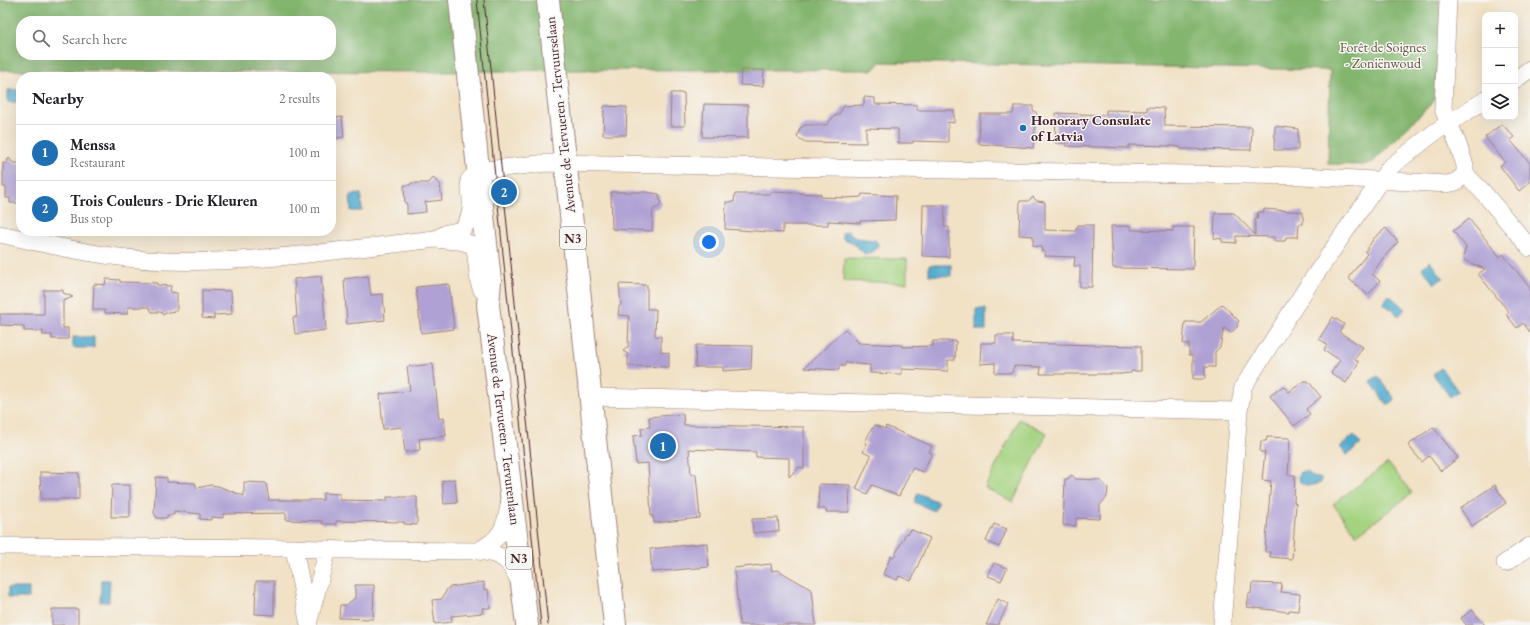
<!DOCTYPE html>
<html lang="en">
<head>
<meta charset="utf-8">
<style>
  :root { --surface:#fff; --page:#f2f2f2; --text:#202124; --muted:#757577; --line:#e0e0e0; --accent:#1f6fb2 }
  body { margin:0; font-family:"EB Garamond",serif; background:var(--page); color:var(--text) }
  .controls { position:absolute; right:12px; top:12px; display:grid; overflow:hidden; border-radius:8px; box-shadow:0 4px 16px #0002 }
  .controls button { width:36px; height:36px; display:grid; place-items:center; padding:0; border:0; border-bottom:1px solid var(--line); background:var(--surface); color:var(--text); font:20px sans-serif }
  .you { position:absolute; left:709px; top:242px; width:14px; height:14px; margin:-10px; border:3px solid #fff; border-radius:50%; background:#1a73e8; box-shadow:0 0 0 6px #1a73e833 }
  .badge { display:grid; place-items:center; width:26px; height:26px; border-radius:50%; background:var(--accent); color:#fff; font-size:13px; font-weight:700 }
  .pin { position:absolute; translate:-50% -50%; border:2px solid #fff; box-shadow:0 1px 4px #0006 }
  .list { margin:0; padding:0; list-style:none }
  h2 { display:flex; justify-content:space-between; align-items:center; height:52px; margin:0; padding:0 16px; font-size:17px }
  h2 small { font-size:13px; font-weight:400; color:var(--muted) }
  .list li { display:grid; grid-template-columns:26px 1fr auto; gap:12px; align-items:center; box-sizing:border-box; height:56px; padding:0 16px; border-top:1px solid var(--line) }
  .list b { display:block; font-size:15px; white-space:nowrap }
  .list p { margin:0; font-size:13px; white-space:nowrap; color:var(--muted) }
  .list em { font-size:13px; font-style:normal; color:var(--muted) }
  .icon { flex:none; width:22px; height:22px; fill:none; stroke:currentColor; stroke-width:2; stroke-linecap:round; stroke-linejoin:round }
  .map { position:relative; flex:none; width:1530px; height:625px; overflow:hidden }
  .search { position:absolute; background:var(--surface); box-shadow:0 4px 16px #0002; left:16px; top:16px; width:320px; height:44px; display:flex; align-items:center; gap:10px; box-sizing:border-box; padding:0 14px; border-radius:16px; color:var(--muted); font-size:15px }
  .panel { position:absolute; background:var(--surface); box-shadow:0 4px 16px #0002; left:16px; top:72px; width:320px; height:164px; border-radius:16px }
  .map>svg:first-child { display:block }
</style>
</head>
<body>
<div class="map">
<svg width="1530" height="625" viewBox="0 0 1530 625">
  <rect width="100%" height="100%" fill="#f6f6f2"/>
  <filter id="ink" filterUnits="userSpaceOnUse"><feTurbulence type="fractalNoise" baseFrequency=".025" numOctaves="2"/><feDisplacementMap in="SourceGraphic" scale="8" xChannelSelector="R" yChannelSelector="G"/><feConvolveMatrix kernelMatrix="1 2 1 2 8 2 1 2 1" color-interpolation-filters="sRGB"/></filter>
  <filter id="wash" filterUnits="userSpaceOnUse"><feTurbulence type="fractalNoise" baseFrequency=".012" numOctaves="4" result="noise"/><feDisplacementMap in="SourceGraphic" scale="16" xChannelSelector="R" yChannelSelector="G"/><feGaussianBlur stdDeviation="0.9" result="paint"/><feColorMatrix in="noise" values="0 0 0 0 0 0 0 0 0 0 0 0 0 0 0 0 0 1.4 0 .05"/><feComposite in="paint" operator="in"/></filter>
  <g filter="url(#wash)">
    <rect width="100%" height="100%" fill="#f1e1c5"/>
    <path fill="#a4d380" stroke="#777956" d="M844,258L907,259V283L843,281Z
      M1019,419L1047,433L1013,502L985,488Z
      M1388,463L1412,493L1357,535L1333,504Z"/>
    <path fill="#83b56e" stroke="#666a4c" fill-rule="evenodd" d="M0,0H1440L1439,43L1434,101L1373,162L1363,165L1328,164L1330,70L880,62L873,70H573L444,72L0,70ZM21,21H331V55H21Z"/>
    <path fill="#50aacd" stroke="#4d647c" d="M8,90H21V102H8Z
      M361,194L362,211H351L350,195Z
      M848,231L856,238L875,240L878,243L877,248C865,260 864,252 854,244C852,241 846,240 843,239L842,233Z
      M1430,261L1443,278L1435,284L1422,268Z
      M929,265H951V276L929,275Z
      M1389,295L1405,309L1399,316L1383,303Z
      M976,309H986V330H976Z
      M73,337H94V348H73Z
      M1441,368L1458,391L1450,397L1433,374Z
      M1378,376L1395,399L1387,405L1370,381Z
      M1354,435L1361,444L1347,455L1340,447Z
      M1306,471L1313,476L1321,478V483L1307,486L1300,482L1298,477L1300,472Z
      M918,493L938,502L934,511L914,502Z
      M101,580H110L109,602H100Z
      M8,588H29V598H8Z"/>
    <g id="blocks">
      <path fill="#afa1d4" d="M741,70H764L763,86L740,85Z
        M671,93H684L685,126H670Z
        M864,97L875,98V104L917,105V110H954V123L948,122V142L913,141V143H898V129L866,128V143L805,142L797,137L800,128L805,125H827L832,118L839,114L844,106L864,105Z
        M704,104L748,105V138L702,137Z
        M604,106L627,107L626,135H603Z
        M1014,106H1033V110L1037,113L1033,148L979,144L980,114H1013Z
        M1147,107L1164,108L1165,126L1252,127L1251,150L1181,149L1180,147L1172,146L1129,145V148L1066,146V143H1055L1056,113L1106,115V110L1147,111Z
        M342,117L344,137L331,139V118Z
        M1502,124L1514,137L1510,140L1530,163V182L1519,191L1500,166L1505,162L1485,137Z
        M1275,126L1298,129V150H1274Z
        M9,158L13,163H21V203H10V198H6V187H3V163H6Z
        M433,178L440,184L442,200L425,202L426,212L407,214V204L405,203L404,185H410L411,183H429Z
        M611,192H646L659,194L661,203L659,207L653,209L652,231L612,229Z
        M770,192L821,194V197L846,198L861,197L862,194L896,196L895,220L860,221V223L828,221V225H783V233L725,229L726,202H734L735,194H770Z
        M1033,197L1037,201L1045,202V230L1075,231L1078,225H1093L1092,287H1080V266H1074L1075,257L1045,256V251H1041L1042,247L1033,246V236L1019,235L1020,201H1028Z
        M923,205H945L944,227H949V257L922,256Z
        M1264,209L1303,212V224H1299L1298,237H1286L1285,241H1274V237L1236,236V243L1222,242V239L1214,238L1215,213H1234L1255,235V219H1257L1258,212H1264Z
        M1469,219L1500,257L1503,254L1530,288V332L1523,323L1517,328L1506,314L1509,312L1478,274L1485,269L1466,261L1463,257L1466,247L1453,231Z
        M1111,226H1131V230L1173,231V227H1194L1193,269L1113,268Z
        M1386,228L1398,242L1383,258L1372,274L1380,281L1368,295L1348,278L1367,254L1365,252L1374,238Z
        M321,276L326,330L295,334L293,317H297L294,279Z
        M368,276L371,295L383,294L385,320L347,324L344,279Z
        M106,279L120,280V282L157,283V285L171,286L170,292L177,293V311L168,312L163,315L161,312H152L149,307H128L127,314L105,313V310H93L94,284L105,285Z
        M449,284L454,329L421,333L416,287Z
        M619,284L647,285V309H656L655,336H661V352L669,353V367L628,366V354L623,351L628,347L629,316L618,315L619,307L621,304Z
        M44,290H63V293L73,297L63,301V328H68V339H52V335H43V331H24V326L0,325V314H44Z
        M202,290L231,291L232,314L214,315V319L202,318Z
        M1222,304L1239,321L1237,324L1238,326L1231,333L1224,328L1220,347L1215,352V367H1205V379H1193V355H1189V344H1183L1185,322H1201Z
        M1333,317L1344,324L1339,332L1363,347L1355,359L1359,362L1346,383L1331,373L1340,360L1324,350L1327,344L1319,339Z
        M845,329L859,343L902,345V347L933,346V341H956L955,360H948V371L902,369V374L870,373V365L845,363V366H839V370L804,368Z
        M996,335H1013V343L1141,346V371H1131V373L1120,374H1040L1041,367L1014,366L1012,373H995V363L980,364L981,343H996Z
        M696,345L752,346L751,369L723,371V367H695Z
        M433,364L439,419L444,418L446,436L419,439L420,450L405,452L402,427L383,429L380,394L410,391L407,367Z
        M1304,381H1308L1321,397L1306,409L1310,414L1294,426L1270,396L1283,386L1289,392Z
        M683,414L684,425L804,427V468L799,467L789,477V458L756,457V452L689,449L691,474H696L700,518L654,523L653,516H651L648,463L636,464L633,436L642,435L641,428L650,427L649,417Z
        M875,425L885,429L886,426L932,446L929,452L932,453L923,472L912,468L899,496L872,485L867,494L856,489L871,456L863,452L867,443L865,442L872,428L873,429Z
        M1433,427L1458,458L1441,471L1429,456L1422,462L1408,445Z
        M1267,437L1290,438L1288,475H1295L1294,502L1296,504L1292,559L1270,557V552H1265L1271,481L1262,480L1265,452H1260L1261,441H1266Z
        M40,472L79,473V499H41Z
        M1072,475L1076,479L1099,480L1108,488L1107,497L1100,505V519L1076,518V526L1063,525L1065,479H1068Z
        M156,477L167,478V482L195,483L197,488L211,485L218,486L244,496V482L266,483L269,500H323V493L340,494V500L387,501V497H417V525L404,524V522L336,521V524H322V521L286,520V513L223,514V518L211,517V520L200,519V514L174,511V515H167V518H157L154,513Z
        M455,479L457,503L444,504L442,481Z
        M819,484L850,485L849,512H826V509H818Z
        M112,485H130V517H111Z
        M1495,485L1506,503L1472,526L1460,508Z
        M778,518L779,531L753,533L752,519Z
        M994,524L1007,529L999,547L986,541Z
        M910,529L930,538L911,581L899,576L897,580L883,574L891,556L894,557L906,533L908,534Z
        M707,543L709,567L652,572L650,549Z
        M994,563L1007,568L1001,581L988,576Z
        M771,564L772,571L778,570L812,590L816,625H740L734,568Z
        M256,581H274V615L255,614Z
        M484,582V590L488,589L490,608H482L483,613L451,616L452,622L435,624L432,600L442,599L447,589L450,587Z
        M1252,583L1282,584L1281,592L1300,594L1298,611L1289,610V612L1247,607L1249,593L1251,594Z
        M355,585H374L373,619L339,618L340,605H346L355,598Z
        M998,599L1008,604L998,625H986Z
        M52,609H78V625H52Z
        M1472,610L1485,625H1466L1461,618Z"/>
    </g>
  </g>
  <g filter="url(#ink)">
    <use href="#blocks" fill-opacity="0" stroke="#9e8078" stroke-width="1"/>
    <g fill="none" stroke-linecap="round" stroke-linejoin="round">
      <defs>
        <path id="minor" d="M1515,80L1530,69
          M1465,174L1483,192L1530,248
          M0,234C54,246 109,259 164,261C255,264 346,249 436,239C452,242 461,238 475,247L479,282L482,290
          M436,239L447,233L462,230C475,213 471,200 469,180L478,171L546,163L1302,176L1447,184L1456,182L1465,174V165L1457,142L1443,109L1448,0
          M589,397L1239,411
          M0,546L294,548L344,550L478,551C503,554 509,559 519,581
          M294,548L309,625
          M478,551C500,539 505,530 509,506
          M1505,563L1530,546
          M309,620L328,549
          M1222,625L1239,411L1243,387L1309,284L1389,168L1435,132L1485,100"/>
        <path id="primary" d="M460,0L490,281L488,305L527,625
          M548,0L615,625"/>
      </defs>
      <use href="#minor" stroke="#9e8078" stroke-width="18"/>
      <use href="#primary" stroke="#9e8078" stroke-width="24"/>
      <use href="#minor" stroke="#fff" stroke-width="17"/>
      <use href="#primary" stroke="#fff" stroke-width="22"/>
      <path stroke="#4a1f2b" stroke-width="1" d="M477,0L541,625
        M484,0L548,625"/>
    </g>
  </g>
  <circle fill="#1f6fb2" stroke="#f6f6f2" stroke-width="1.5" cx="1023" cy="128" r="4"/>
  <g text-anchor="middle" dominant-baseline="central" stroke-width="3" stroke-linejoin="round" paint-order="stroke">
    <g fill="#f6f6f2" stroke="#7e6067" stroke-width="1">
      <rect x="560" y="227" width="26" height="22" rx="3"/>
      <rect x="506" y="547" width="26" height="22" rx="3"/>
    </g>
    <g font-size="13" font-weight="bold" fill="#4a1f2b">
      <text x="573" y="238">N3</text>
      <text x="519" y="558">N3</text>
    </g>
    <g font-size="14" fill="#655544" stroke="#f6f6f2">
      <text x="1383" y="47">Forêt de Soignes<tspan x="1383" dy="16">- Zoniënwoud</tspan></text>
    </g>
    <g font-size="14" fill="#4a1f2b" stroke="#f6f6f2">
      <text transform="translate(560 115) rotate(-96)">Avenue de Tervueren - Tervuurselaan</text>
      <text transform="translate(504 429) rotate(83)">Avenue de Tervueren - Tervurenlaan</text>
    </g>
    <g font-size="14" font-weight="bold" fill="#4a1f2b" stroke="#f6f6f2" text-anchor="start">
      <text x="1031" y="120">Honorary Consulate<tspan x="1031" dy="16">of Latvia</tspan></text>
    </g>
  </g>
</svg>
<div class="controls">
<button>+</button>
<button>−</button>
<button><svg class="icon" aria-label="layers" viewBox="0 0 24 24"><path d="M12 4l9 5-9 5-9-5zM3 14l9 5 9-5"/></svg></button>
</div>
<div class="you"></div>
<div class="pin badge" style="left:663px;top:446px">1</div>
<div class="pin badge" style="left:504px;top:192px">2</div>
<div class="search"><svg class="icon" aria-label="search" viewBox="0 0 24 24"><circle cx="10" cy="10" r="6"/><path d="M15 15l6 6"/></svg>Search here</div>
<section class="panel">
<h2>Nearby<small>2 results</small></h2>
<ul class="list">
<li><span class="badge">1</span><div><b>Menssa</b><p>Restaurant</p></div><em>100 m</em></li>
<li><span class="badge">2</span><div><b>Trois Couleurs - Drie Kleuren</b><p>Bus stop</p></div><em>100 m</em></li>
</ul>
</section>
</div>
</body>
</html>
